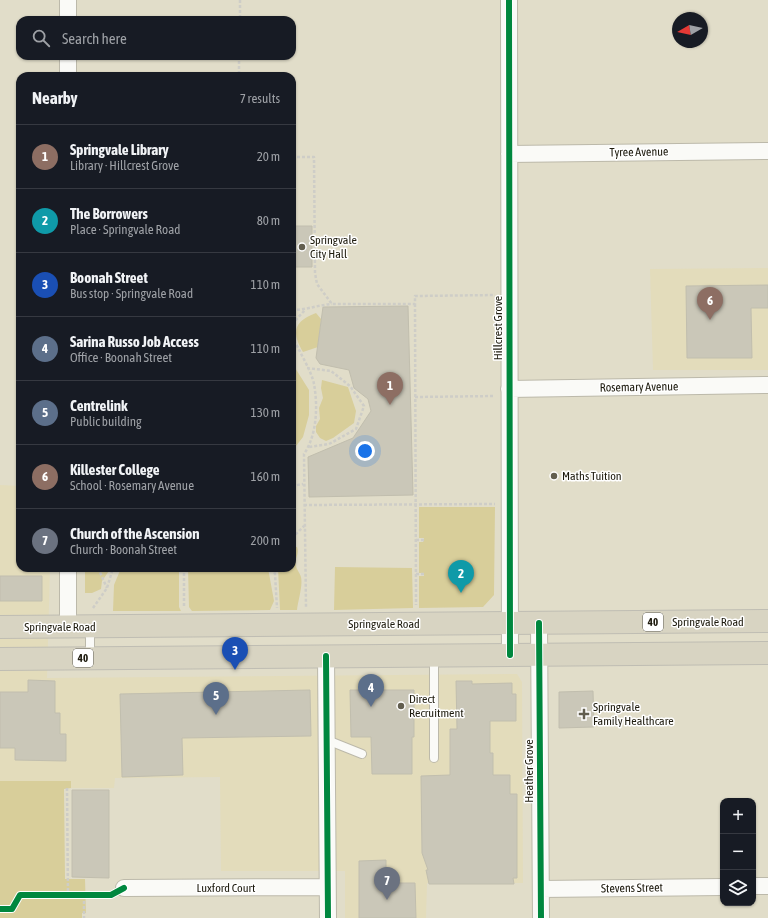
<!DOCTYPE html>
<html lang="en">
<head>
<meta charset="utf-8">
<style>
  :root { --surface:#171b24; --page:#242831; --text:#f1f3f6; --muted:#9ea1a6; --line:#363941; --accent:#db2777 }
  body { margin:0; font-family:"Asap Condensed",sans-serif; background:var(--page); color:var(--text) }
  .controls { position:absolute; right:12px; bottom:12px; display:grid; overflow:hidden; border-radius:8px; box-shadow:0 1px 3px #0004 }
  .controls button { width:36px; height:36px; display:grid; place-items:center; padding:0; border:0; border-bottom:1px solid var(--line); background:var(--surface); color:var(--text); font:20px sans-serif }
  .compass { position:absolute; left:672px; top:12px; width:36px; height:36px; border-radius:50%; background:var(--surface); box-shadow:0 1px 3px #0004; rotate:261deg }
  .you { position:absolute; left:365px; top:451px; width:14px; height:14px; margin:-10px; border:3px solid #fff; border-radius:50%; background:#1a73e8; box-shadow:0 0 0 6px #1a73e833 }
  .badge { display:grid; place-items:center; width:26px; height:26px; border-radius:50%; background:var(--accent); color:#fff; font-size:13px; font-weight:700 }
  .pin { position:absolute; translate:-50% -33px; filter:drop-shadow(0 1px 2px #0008) }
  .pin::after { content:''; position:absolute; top:21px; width:14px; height:12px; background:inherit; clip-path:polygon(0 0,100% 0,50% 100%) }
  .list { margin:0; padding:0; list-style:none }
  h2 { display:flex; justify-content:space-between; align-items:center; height:52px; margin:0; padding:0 16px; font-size:17px }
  h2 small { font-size:13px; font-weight:400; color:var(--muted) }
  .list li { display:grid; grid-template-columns:26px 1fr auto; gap:12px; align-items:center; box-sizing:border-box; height:64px; padding:0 16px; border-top:1px solid var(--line) }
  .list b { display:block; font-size:15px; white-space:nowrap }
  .list p { margin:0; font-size:13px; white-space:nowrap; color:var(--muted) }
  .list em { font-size:13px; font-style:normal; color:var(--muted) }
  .icon { flex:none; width:22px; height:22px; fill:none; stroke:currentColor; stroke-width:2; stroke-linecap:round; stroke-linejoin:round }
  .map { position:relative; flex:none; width:768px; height:918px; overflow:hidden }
  .search { position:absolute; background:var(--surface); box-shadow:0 1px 3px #0004; left:16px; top:16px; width:280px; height:44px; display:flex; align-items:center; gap:10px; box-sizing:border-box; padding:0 14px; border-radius:12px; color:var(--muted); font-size:15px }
  .panel { position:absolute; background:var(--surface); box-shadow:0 1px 3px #0004; left:16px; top:72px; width:280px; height:500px; border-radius:12px }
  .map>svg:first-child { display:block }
</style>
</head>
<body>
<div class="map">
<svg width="768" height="918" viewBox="0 0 768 918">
  <rect width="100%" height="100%" fill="#e1ddc9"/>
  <path fill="#e3dcbb" d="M768,268V370H653L650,269Z
    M0,485L20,486V568H50L47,678L517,674L522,682L523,883H427L426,918H345V871H221L220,777L115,778L114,788H71L70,781H0Z"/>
  <path fill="#d8ce9a" d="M316,313L321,319L318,347L303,352C291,332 294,321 316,313Z
    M292,363L309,390V415L303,437L292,451Z
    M322,380L348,387L356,411L354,423L333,438L326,441L320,438L316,432V426L320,419L319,408L323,398L321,388Z
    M419,507H495L494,595L483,607L419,608V576H424V573H419V542H423L424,538H419Z
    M292,546L297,547C300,554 294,558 296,565C296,569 300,573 301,577C303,586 298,601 297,610H280L278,568H292Z
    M335,567L412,568L413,608L334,610Z
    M85,568H111L102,581L101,589L92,593H85Z
    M121,568H179V607L181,611H113L114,585Z
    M188,568H268L274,601L270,610L192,611L189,607Z
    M0,781H71V788L64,789L65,879H85L86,913H82V918H0Z"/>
  <path fill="#cac7b8" stroke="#c1beae" d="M292,226H312V267H292Z
    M768,285V308H751L752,358H687L686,286Z
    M408,306L413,495L309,497L308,457L353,438L371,411L368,399L354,388L349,370L320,364L316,358L323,307Z
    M0,576H42V601H0Z
    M28,680L55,681V713H60V734H66V761L15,760V748H0V692H28Z
    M456,681H472V684L512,683V694H516V721H490V753H493V775H510V794H517V878H513L514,884H429L426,870H428L422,853L421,776L450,775V729H457Z
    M310,690L311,736L182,738L183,775L122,777L120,694Z
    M350,690H414V737H412V774H372L371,737H351Z
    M593,691L594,727L559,728V692Z
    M72,790H109V878L72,877Z
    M386,860V883H415L416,918H359V861Z"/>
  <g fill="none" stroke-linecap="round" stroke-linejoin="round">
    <defs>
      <path id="lane" d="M90,628V658
        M434,656V758
        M327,740L362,754"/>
      <path id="street" d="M68,0V20
        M509,0L510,655
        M68,56V76
        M509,154L768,151
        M509,389L768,385
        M68,568V627
        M539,623L541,918
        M326,656L328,918
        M753,886H768
        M124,888L327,887
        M541,889L723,887"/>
      <path id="highway" d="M0,627L768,621
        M0,659L768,653"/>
    </defs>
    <use href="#lane" stroke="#bcb9aa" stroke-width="10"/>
    <use href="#street" stroke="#bcb9aa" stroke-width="18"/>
    <use href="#highway" stroke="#bfbdb3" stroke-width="24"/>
    <path stroke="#cecdc7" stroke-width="2.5" stroke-dasharray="3 2" stroke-linecap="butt" d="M240,0V20
      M239,56V76
      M292,157H314L315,273L317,284L332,304H415V296L495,295
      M415,304L416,605
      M292,310C306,310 318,305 332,304
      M292,324L305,310
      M292,336C298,349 312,372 314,384C318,406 317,435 304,454L306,607
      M307,368L331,371L350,386L364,406L356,429L329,444L309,447
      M415,397L495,396
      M292,486L303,484
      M304,505L495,504
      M292,538L304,526
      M416,540H424
      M98,568L107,588
      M184,568V607
      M272,568L275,574L277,608
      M416,574H424
      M93,608L107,588L113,568
      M67,788L68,895
      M84,896V918"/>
    <use href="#lane" stroke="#fafaf7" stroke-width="8"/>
    <use href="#street" stroke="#fafaf7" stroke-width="16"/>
    <use href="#highway" stroke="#d8d4c2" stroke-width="22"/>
    <defs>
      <path id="cycleway" d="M509,0L510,655
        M539,623L541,918
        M326,656L328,918
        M0,909H12L20,895H111L124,888"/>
    </defs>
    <use href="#cycleway" stroke="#fff" stroke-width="8"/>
    <use href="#cycleway" stroke="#00873e" stroke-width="6"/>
  </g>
  <g fill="#625e4f" stroke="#fff" stroke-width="1.5">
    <circle cx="302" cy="247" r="4"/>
    <circle cx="554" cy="476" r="4"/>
    <circle cx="401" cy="706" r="4"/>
    <path d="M582 708h4v4h4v4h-4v4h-4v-4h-4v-4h4z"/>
  </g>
  <g text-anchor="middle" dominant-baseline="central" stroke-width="3" stroke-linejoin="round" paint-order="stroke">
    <g fill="#fff" stroke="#615f56" stroke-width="1">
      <rect x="643" y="613" width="20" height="18" rx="3"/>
      <rect x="73" y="649" width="20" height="18" rx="3"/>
    </g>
    <g font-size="11" font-weight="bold" fill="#1d1a0d">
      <text x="653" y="622">40</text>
      <text x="83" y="658">40</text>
    </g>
    <g font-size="12" fill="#1d1a0d" stroke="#fff">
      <text transform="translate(639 152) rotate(-1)">Tyree Avenue</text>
      <text transform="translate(498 328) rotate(-90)">Hillcrest Grove</text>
      <text transform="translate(639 387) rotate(-1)">Rosemary Avenue</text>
      <text x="708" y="622">Springvale Road</text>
      <text x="384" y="624">Springvale Road</text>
      <text x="60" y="627">Springvale Road</text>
      <text transform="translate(529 771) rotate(-90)">Heather Grove</text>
      <text x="226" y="888">Luxford Court</text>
      <text transform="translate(632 888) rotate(-1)">Stevens Street</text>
    </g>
    <g font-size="12" fill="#1d1a0d" stroke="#fff" text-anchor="start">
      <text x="310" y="240">Springvale<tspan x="310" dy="14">City Hall</tspan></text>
      <text x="562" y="476">Maths Tuition</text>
      <text x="409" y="699">Direct<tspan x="409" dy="14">Recruitment</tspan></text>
      <text x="593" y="707">Springvale<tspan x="593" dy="14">Family Healthcare</tspan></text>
    </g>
  </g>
</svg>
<div class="controls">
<button>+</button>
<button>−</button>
<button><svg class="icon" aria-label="layers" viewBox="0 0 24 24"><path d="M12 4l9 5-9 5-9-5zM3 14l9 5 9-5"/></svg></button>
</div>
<svg class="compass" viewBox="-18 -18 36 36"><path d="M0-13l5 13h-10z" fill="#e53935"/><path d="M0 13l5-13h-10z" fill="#9ea1a6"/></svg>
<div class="you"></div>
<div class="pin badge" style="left:390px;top:405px;background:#8d6e63">1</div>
<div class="pin badge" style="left:461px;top:593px;background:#0f9aa8">2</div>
<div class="pin badge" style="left:235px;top:670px;background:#1a4fb4">3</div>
<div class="pin badge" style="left:371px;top:707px;background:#5c6f8a">4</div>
<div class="pin badge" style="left:216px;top:715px;background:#5c6f8a">5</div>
<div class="pin badge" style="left:710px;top:320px;background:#8d6e63">6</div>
<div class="pin badge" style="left:387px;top:900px;background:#6b7280">7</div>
<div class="search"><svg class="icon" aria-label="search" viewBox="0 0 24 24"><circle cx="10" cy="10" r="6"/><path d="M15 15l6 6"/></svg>Search here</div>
<section class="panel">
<h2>Nearby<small>7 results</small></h2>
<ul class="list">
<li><span class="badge" style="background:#8d6e63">1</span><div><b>Springvale Library</b><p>Library · Hillcrest Grove</p></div><em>20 m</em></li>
<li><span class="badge" style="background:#0f9aa8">2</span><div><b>The Borrowers</b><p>Place · Springvale Road</p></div><em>80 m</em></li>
<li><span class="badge" style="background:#1a4fb4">3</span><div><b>Boonah Street</b><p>Bus stop · Springvale Road</p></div><em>110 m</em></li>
<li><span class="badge" style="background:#5c6f8a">4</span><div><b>Sarina Russo Job Access</b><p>Office · Boonah Street</p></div><em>110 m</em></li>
<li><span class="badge" style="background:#5c6f8a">5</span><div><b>Centrelink</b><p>Public building</p></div><em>130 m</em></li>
<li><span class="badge" style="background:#8d6e63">6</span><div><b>Killester College</b><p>School · Rosemary Avenue</p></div><em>160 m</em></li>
<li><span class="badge" style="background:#6b7280">7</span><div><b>Church of the Ascension</b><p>Church · Boonah Street</p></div><em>200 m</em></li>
</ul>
</section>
</div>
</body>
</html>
